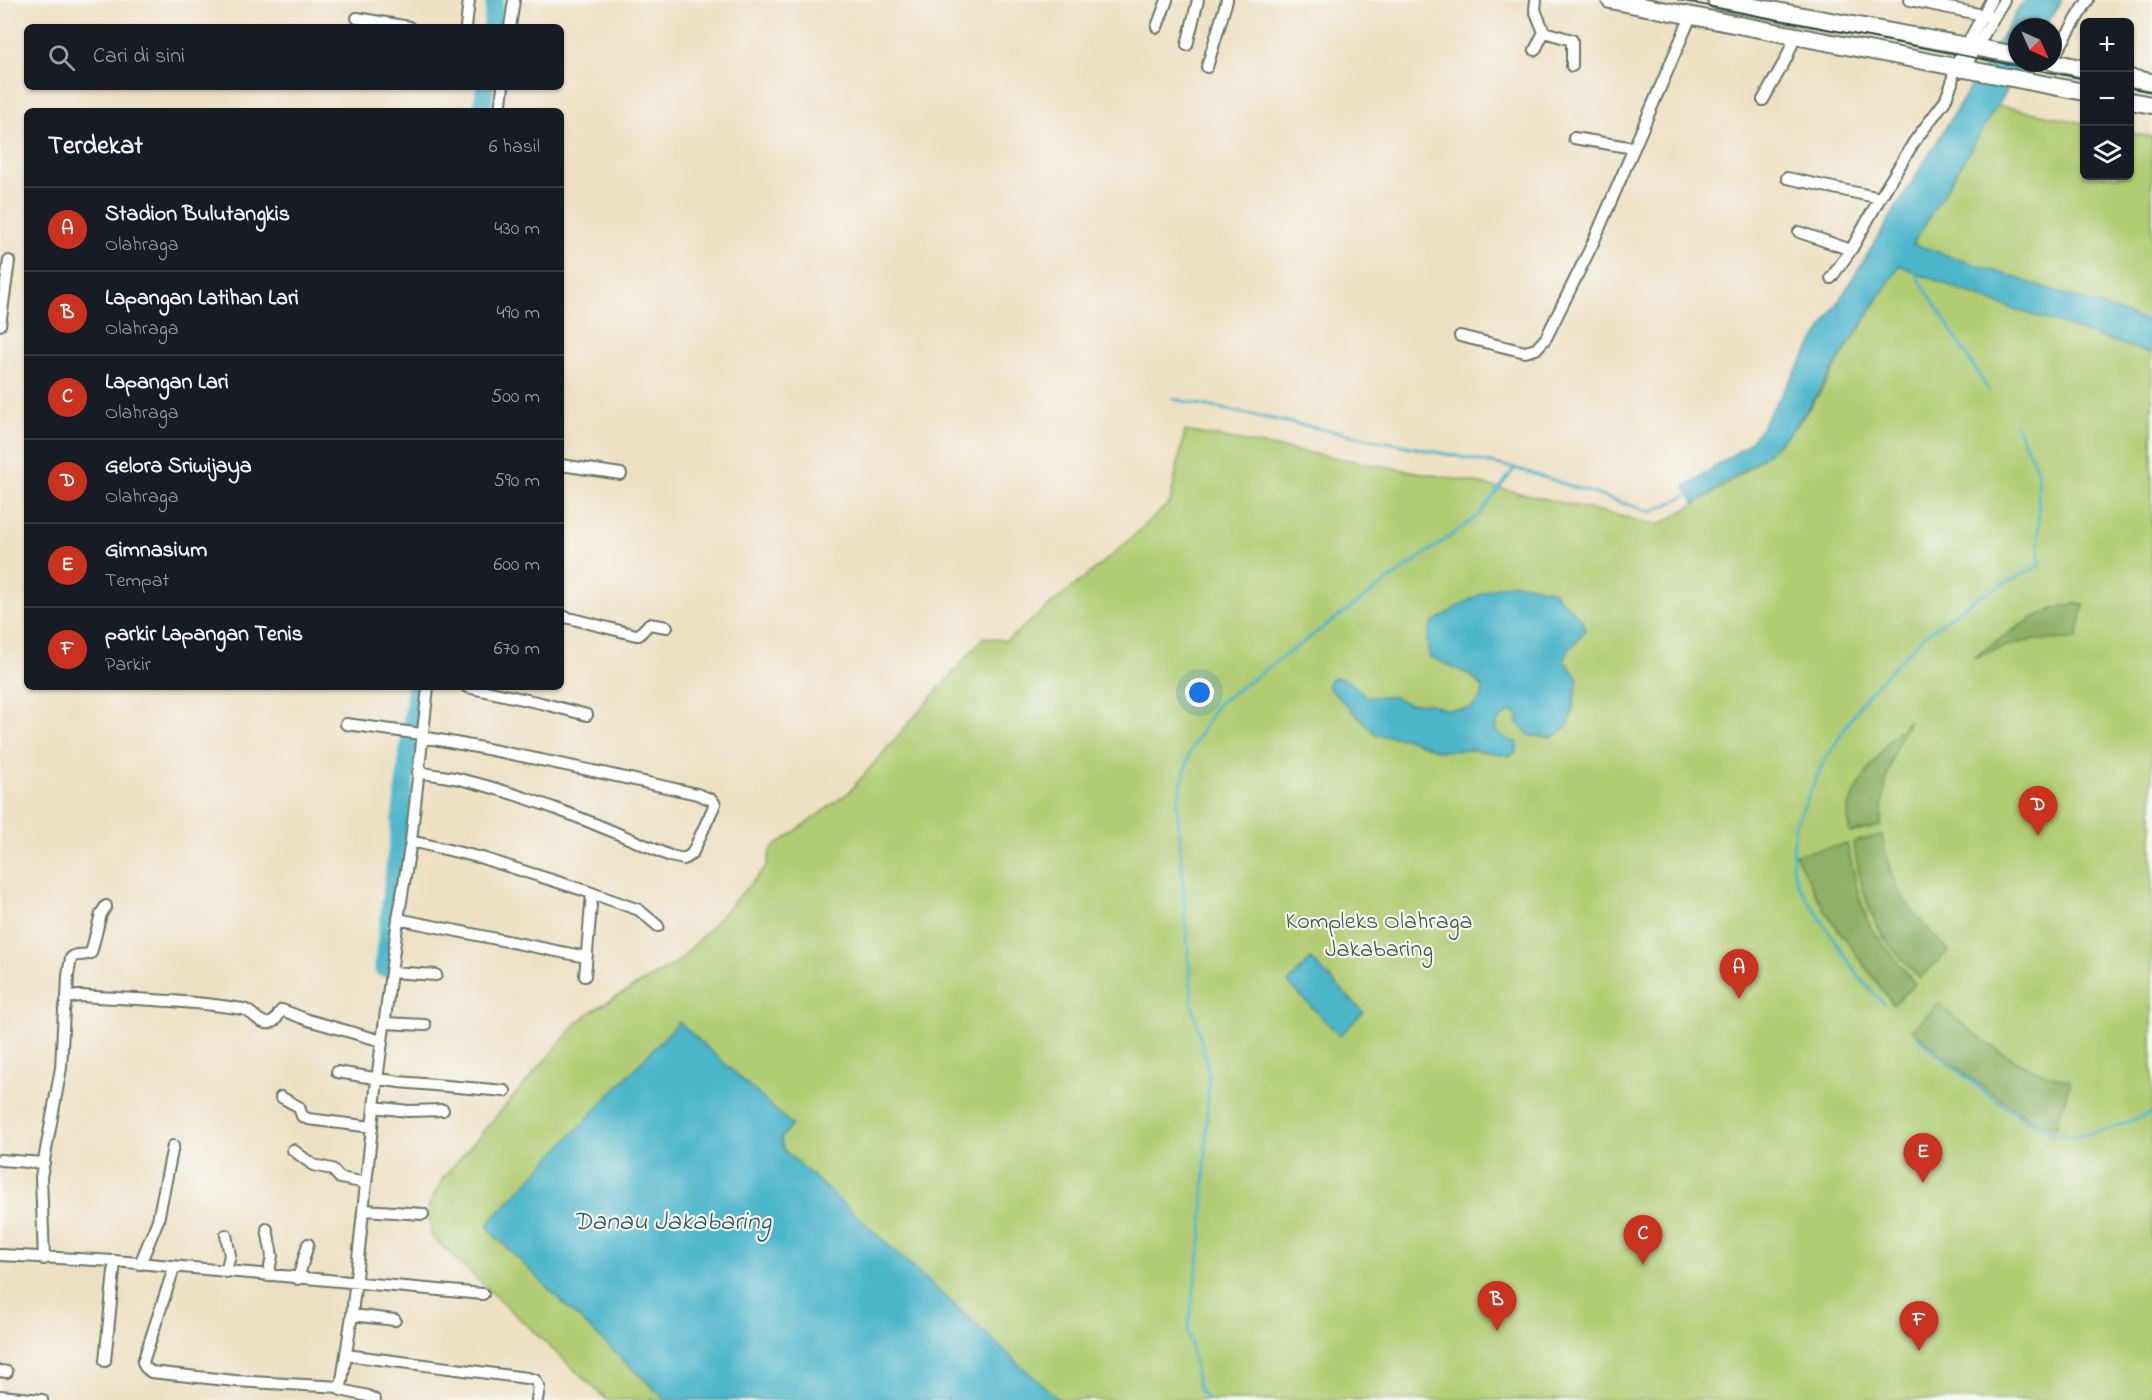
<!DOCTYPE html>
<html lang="id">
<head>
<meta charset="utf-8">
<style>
  :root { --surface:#171b24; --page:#242831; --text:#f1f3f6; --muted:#9ea1a6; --line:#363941; --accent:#c8321e }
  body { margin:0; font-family:"Indie Flower",sans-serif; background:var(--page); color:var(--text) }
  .controls { position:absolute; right:18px; top:18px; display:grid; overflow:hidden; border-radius:9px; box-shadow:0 2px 4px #0004 }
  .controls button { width:54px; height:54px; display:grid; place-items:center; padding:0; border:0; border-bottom:2px solid var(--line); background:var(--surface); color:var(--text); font:30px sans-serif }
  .compass { position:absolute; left:2008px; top:18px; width:54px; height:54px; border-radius:50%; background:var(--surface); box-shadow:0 2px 4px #0004; rotate:135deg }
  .you { position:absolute; left:1200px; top:693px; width:21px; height:21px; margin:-15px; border:4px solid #fff; border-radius:50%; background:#1a73e8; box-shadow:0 0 0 9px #1a73e833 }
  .badge { display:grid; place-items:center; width:39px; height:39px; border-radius:50%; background:var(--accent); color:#fff; font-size:20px; font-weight:700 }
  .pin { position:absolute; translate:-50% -50px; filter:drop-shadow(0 2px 3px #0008) }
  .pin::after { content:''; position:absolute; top:32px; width:21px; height:18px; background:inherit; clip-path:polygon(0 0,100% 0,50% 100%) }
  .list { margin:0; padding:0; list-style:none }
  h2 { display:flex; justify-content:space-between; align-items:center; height:78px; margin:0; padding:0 24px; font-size:26px }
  h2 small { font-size:20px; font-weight:400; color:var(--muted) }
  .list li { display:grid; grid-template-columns:39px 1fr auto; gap:18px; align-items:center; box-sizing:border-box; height:84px; padding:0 24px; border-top:2px solid var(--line) }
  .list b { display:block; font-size:22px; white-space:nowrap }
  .list p { margin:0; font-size:20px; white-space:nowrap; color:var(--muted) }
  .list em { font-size:20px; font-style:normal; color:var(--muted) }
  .icon { flex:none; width:33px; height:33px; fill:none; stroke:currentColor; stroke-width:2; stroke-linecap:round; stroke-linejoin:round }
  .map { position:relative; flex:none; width:2152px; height:1400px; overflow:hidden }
  .search { position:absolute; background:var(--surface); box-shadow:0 2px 4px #0004; left:24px; top:24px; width:540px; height:66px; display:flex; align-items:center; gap:15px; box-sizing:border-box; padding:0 21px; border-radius:9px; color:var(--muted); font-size:22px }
  .panel { position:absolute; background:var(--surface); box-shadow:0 2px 4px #0004; left:24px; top:108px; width:540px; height:582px; border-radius:9px }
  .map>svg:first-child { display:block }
</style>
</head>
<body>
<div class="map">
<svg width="2152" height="1400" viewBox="0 0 2152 1400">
  <rect width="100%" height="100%" fill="#f6f6f2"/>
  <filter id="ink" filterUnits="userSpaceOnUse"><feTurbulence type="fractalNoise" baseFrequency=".0167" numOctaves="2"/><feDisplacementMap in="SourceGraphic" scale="12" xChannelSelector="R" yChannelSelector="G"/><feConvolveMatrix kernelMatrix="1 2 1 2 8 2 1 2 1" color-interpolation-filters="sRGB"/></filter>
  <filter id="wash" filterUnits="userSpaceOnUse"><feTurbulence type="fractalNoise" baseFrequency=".008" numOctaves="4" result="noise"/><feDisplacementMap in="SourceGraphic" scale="24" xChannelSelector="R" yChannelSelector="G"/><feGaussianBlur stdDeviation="1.35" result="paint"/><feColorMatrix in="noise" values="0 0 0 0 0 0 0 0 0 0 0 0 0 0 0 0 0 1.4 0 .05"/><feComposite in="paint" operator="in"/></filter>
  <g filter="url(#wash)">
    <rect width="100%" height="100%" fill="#eee1c3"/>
    <path fill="#b1cc73" stroke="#688454" stroke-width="1.5" d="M1997,105L2084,123V176H2130V133L2152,137V1400H607L431,1236L428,1208L443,1178L578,1022L597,1008L678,962L766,867L771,849L849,792L984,637L1006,641L1117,551L1170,502L1185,431L1472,482L1658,525C1704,500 1751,472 1788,434C1816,406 1835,366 1856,333C1904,258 1951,182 1997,105Z"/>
    <path fill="#8cb065" stroke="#56764c" stroke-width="1.5" d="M2073,604L2084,605L2077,639L2033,640L2003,647L1974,658C2003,637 2036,610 2073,604Z
      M1909,720C1890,756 1883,785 1881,826L1850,833L1848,822V807L1862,780L1888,742Z
      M1882,835C1886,853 1889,873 1898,889C1909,909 1933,935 1949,951L1920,978C1906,964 1891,949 1881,932C1864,905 1859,873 1853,842Z
      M1847,844L1859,896L1871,928L1915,984L1893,1005L1825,911L1795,854Z
      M1939,1004C1974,1036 2024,1073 2071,1081L2055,1128L2037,1123L2020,1113L1969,1077L1912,1030Z"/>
    <path fill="#4cb5ca" stroke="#36797f" stroke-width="1.5" d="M2024,0H2062L2045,27H2017V63H2023L1913,244L2152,323V354L1995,303L1916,273L1900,265L1809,407L1790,432L1766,455L1695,504L1685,487L1747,445L1759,431Z
      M1517,583L1551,590L1583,621L1585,630L1563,658L1578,679L1570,723L1557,735L1549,737L1531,736L1518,724V715L1511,711L1497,722L1495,730L1509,741L1518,742L1517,751L1510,756L1474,750L1439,751L1405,738L1377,735L1327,686L1331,679C1347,675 1356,687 1367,697H1394L1409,704L1427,703L1444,709H1470L1482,697L1483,688L1470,675L1430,657C1425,645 1427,634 1432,623C1459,607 1485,586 1517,583Z
      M1311,959L1363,1012L1340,1036L1288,983Z
      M679,1022L792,1125L781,1138L783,1149L1059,1400H666L569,1309L495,1236L487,1226L495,1216Z"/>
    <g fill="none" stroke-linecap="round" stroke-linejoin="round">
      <path stroke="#4cb5ca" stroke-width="3" d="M1914,271L1989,391
        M1173,399L1515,468L1651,512L1692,493
        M1884,1004L1859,977L1798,885L1792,865L1795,826L1822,765L1861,703L1879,682L1925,635L1976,598L2039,566L2038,471L2016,425
        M1917,1037C1946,1061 2033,1137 2068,1136C2097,1135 2125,1123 2152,1113
        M1209,1400L1199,1390L1188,1330L1202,1235L1209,1073L1192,1003L1177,802L1190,752L1216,705L1478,516L1515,468"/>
      <path stroke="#4cb5ca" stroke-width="18" d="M492,27L495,0
        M482,111L485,87
        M383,968L416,687"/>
    </g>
  </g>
  <g filter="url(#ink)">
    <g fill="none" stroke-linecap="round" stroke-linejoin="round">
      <defs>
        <path id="minor" d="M1910,0L1988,16
          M357,18L409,27
          M466,27L469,0
          M510,27L514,0
          M1157,27L1167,0
          M1544,32L1572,40V66
          M1187,45L1198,0
          M1535,50L1544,32L1535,10L1536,0
          M2053,58L2088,0
          M1207,67L1227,0
          M1962,72L2004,0
          M1763,100L1786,59L1796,35
          M500,111L503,87
          M1634,148L1691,16
          M1787,178L1880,198L1914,142L1945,101L1952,83L1954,68L1991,0
          M1799,232L1851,250
          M1831,278L1851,250L1880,198
          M0,325L9,261
          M1460,336L1525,352L1536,349L1546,338L1592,245L1634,148L1574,138
          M561,465L621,474
          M561,616L636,635H639L649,624L667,627
          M467,687L541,703L587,715
          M346,724L422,734
          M418,772C432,775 446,776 459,779C532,796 601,826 670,856L684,859L692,854L715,804L712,800L697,794C605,773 514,753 422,737
          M411,841L482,858L586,891L639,910L658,926
          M398,919L586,957
          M391,972L436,975
          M585,976L592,893
          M67,998L68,975L71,958C77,952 84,957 91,953L101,914L106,906
          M385,1023L425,1025
          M337,1072L399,1082L505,1091
          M281,1097L299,1107L302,1116L308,1119L372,1127
          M374,1107L408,1111L443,1110
          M293,1150L313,1165L332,1169L340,1178L366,1183
          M0,1160L44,1163
          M364,1210L423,1214
          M267,1229L272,1256L268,1276
          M0,1255L115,1261L483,1294
          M44,1259L41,1177L61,1068L64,1010L67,998L78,996C133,999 188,1000 243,1009C252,1010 263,1030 274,1021C278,1018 278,1013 282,1010L308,1020L382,1041
          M140,1264L158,1220L173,1146
          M174,1268L143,1362L145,1367L151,1372L235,1381L341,1387L352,1315L377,1080L398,919L411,841L428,687
          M226,1272L230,1255L226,1235
          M298,1279L308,1244
          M352,1315L395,1320
          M346,1355L527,1378L535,1380L539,1387L537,1400
          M105,1361L115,1261
          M0,1371L7,1372
          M341,1390L368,1396L375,1400
          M0,1396L42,1400"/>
        <path id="highway" d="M1610,0L2084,92
          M1716,0L2017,55
          M2053,62L2084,69
          M2130,78L2152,82
          M2130,101L2152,105"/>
      </defs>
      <use href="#minor" stroke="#677666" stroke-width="14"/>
      <use href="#highway" stroke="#677666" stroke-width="20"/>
      <use href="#minor" stroke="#fff" stroke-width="10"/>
      <use href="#highway" stroke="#fff" stroke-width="16"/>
      <path stroke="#1f3d34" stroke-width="1.5" d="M1678,0L2084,79
        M2130,88L2152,92"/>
    </g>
  </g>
  <g text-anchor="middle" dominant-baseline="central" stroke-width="4.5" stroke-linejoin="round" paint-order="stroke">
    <g font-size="24" fill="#3c5a41" stroke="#f6f6f2">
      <text x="1379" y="922">Kompleks Olahraga<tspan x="1379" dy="28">Jakabaring</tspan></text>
    </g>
    <g font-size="26" font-style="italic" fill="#2a5b5a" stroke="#f6f6f2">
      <text x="672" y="1223">Danau Jakabaring</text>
    </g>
  </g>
</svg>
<div class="controls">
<button>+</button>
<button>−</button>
<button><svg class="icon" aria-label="layers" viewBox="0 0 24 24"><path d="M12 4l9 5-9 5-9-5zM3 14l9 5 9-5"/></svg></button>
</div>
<svg class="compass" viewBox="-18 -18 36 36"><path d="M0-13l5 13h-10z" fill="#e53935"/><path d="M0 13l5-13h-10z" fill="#9ea1a6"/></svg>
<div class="you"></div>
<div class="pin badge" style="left:1739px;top:999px">A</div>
<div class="pin badge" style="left:1497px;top:1331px">B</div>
<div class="pin badge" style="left:1643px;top:1265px">C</div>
<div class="pin badge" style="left:2038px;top:836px">D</div>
<div class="pin badge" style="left:1923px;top:1183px">E</div>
<div class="pin badge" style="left:1919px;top:1351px">F</div>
<div class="search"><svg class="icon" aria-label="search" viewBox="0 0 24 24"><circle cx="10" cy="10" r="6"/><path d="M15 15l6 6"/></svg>Cari di sini</div>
<section class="panel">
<h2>Terdekat<small>6 hasil</small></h2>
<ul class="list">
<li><span class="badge">A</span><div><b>Stadion Bulutangkis</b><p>Olahraga</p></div><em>430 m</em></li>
<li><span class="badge">B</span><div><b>Lapangan Latihan Lari</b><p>Olahraga</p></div><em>490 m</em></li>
<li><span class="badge">C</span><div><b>Lapangan Lari</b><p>Olahraga</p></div><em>500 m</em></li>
<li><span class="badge">D</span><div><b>Gelora Sriwijaya</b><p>Olahraga</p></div><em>590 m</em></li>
<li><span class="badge">E</span><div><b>Gimnasium</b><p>Tempat</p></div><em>600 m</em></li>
<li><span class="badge">F</span><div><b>parkir Lapangan Tenis</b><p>Parkir</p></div><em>670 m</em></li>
</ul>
</section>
</div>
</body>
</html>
